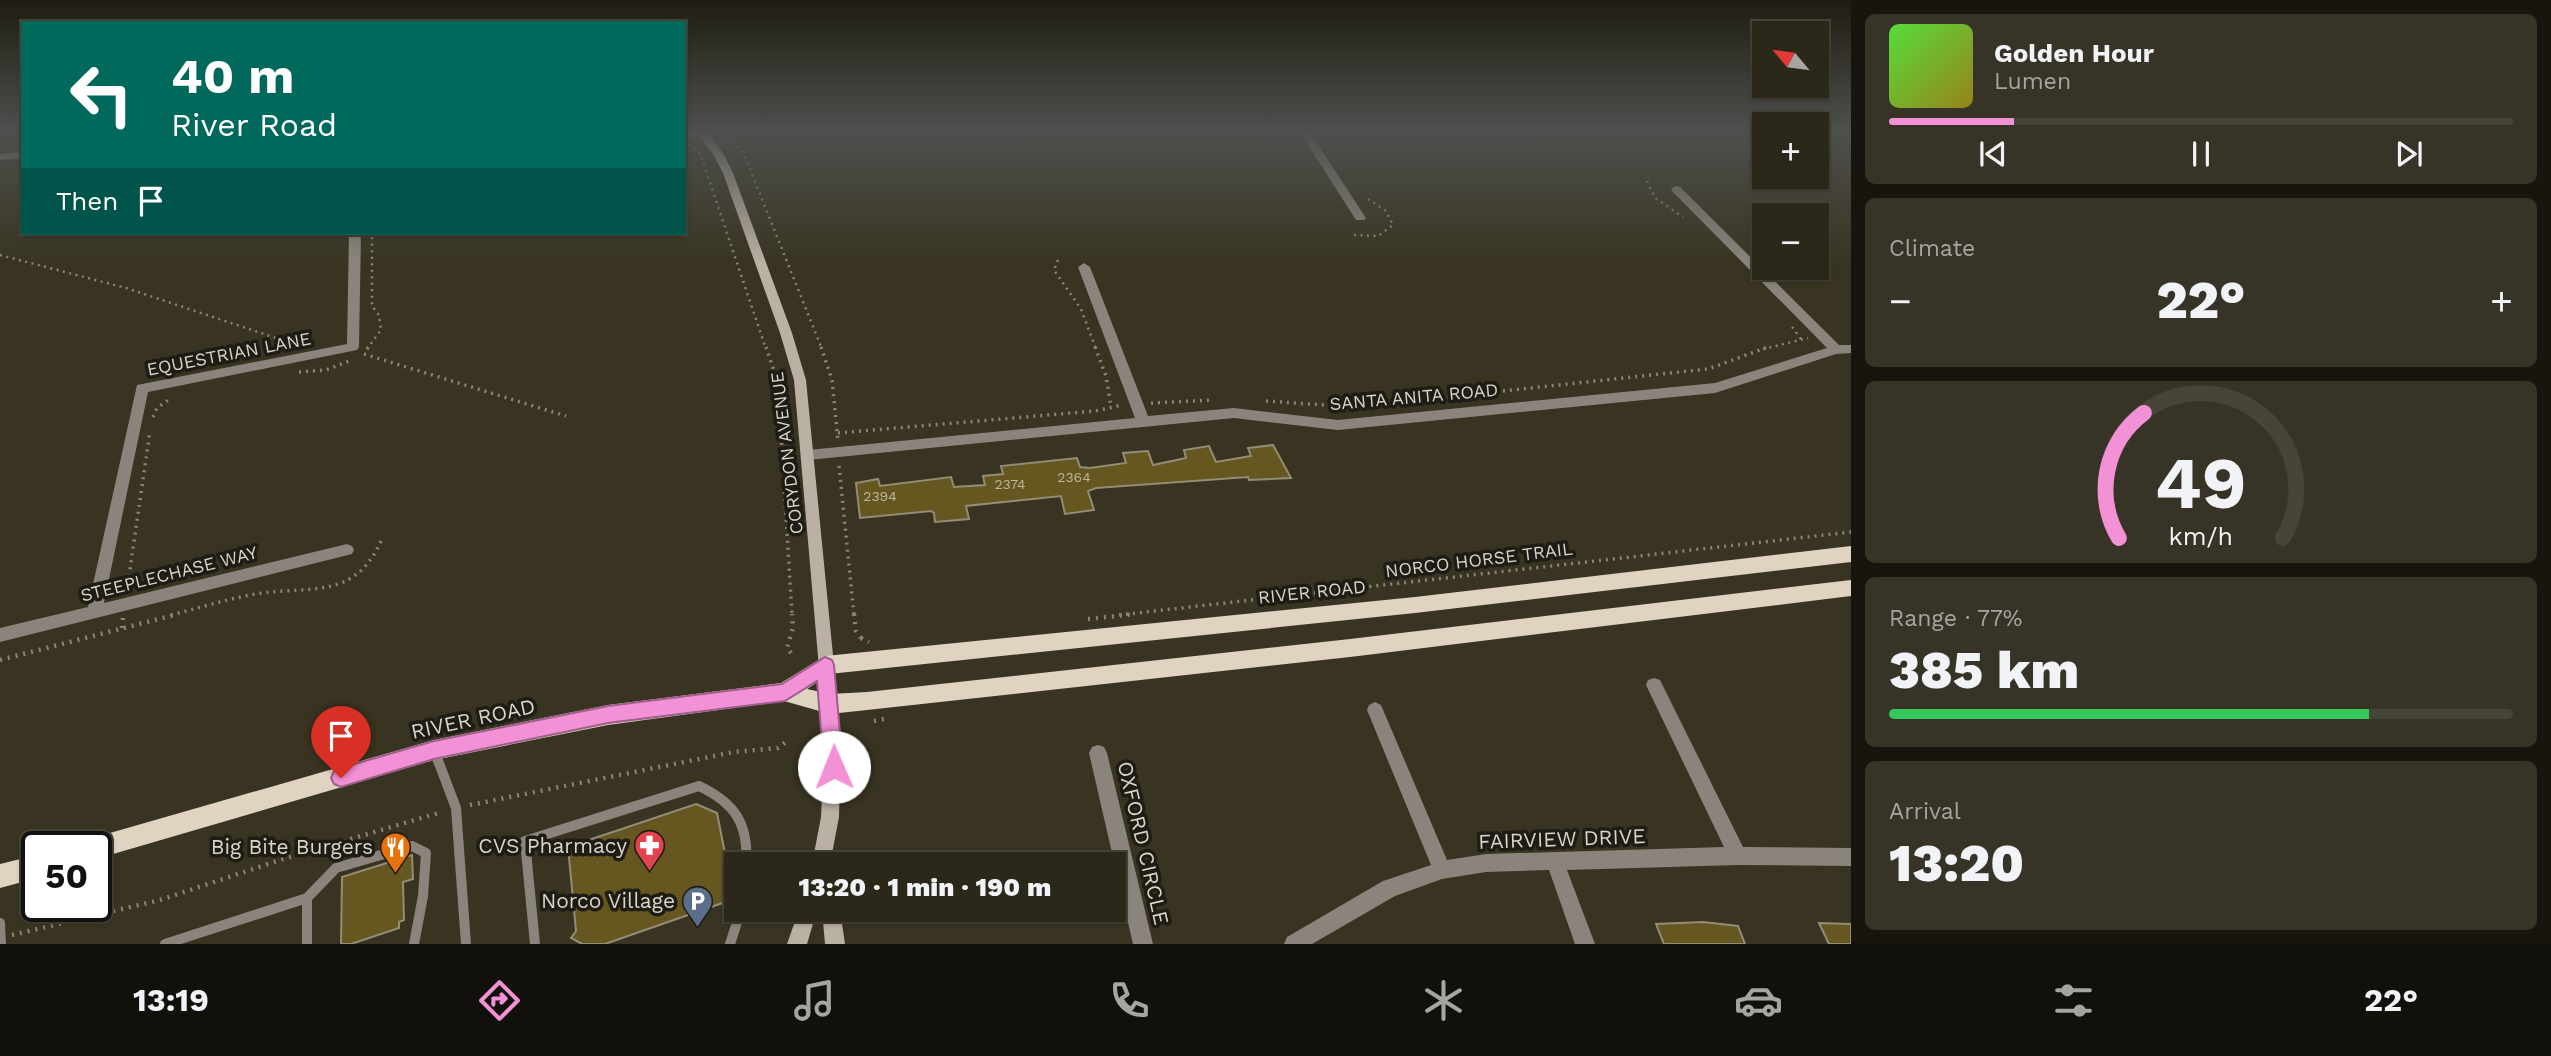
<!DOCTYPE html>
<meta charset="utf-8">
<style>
:root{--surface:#2b2719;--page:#373326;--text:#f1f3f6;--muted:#a6a5a2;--line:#474438;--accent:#f391d6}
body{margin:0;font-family:"Work Sans",sans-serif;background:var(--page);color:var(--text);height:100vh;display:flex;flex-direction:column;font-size:26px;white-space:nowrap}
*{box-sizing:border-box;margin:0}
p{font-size:23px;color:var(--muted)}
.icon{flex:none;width:38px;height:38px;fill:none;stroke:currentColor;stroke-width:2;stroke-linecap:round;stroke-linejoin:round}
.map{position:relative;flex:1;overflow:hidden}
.details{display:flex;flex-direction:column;gap:14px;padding:14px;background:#18150e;width:700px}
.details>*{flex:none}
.top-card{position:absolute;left:21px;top:21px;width:665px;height:214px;border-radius:0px;box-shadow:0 2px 5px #0004,0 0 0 2px var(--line);background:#00695c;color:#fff;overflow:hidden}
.needle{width:46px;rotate:299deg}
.tools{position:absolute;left:1752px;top:21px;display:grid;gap:14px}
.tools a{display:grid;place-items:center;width:77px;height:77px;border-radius:0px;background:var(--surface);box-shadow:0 2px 5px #0004,0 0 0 2px var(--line);font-size:35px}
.speed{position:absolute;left:21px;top:831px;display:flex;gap:14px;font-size:35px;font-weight:700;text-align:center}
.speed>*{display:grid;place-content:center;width:91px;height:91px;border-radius:50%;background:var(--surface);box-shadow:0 2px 5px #0004,0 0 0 2px var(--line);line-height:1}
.speed .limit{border:4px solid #111;border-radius:10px;background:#fff;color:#111}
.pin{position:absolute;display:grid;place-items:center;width:60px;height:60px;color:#fff;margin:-72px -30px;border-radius:50% 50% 50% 0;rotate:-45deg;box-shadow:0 0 7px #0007}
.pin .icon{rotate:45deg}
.me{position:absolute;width:77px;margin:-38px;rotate:359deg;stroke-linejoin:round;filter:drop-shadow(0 0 5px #0008)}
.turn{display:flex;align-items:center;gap:24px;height:147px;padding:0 35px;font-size:32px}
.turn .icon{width:91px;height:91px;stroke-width:2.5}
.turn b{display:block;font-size:49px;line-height:60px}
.then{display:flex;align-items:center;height:66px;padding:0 35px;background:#0003;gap:14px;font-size:26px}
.big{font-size:52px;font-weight:800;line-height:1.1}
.details .widget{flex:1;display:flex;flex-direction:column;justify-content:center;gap:10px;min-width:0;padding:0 24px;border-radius:10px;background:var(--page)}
.details .dial{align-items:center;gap:0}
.dial svg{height:182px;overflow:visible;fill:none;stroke:var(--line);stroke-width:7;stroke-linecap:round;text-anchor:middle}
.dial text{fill:var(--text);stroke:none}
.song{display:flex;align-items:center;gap:21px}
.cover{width:84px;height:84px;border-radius:10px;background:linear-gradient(135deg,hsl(110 70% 55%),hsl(50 70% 35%))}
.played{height:7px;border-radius:4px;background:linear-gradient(90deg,var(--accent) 20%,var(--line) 20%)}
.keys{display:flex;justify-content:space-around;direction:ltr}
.heat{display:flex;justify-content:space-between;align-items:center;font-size:38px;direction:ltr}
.charge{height:10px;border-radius:5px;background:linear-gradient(90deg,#34c759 77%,var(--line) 0)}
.trip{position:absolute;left:724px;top:852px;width:402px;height:70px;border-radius:0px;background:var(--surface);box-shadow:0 2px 5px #0004,0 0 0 2px var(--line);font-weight:800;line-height:70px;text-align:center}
.dock{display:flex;height:112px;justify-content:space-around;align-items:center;background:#11100a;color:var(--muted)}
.dock .icon{width:49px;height:49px}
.dock .on{color:var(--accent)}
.dock b{font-size:32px;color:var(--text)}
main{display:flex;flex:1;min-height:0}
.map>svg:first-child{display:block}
.building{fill:#65571f;stroke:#928d77;stroke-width:2}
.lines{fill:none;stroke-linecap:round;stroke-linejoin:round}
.path-far2{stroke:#8a8676;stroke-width:2.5;stroke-dasharray:2 4.5;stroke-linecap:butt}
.path-far1{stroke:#8a8676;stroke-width:3.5;stroke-dasharray:2 5;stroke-linecap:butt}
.path{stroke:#8a8676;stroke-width:4.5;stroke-dasharray:2 6;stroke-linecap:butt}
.service{stroke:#8a847c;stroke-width:10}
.minor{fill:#8a847c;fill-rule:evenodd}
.secondary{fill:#bbb0a4;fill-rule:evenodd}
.primary{fill:#e0d3c2;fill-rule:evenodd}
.route{fill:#f391d6;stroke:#9e5e8b;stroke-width:2}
.labels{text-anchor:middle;stroke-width:7;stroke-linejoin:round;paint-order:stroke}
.number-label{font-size:14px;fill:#bbb69e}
.street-label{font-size:18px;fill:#d8d5c9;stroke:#1e1c14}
.near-street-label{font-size:21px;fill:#d8d5c9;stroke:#1e1c14}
.near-poi-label{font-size:21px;fill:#d8d5c9;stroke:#1e1c14;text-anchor:end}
</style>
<main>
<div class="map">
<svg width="1851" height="944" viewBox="0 0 1851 944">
<rect width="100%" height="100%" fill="#393421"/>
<!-- building -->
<path class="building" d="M1273 445 1291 478 1249 480 1248 477 1096 488 1088 491 1094 510 1065 514 1061 496 966 506 969 519 935 522 934 513 931 511 860 518 856 483 878 479 880 486 951 477 954 487 985 485 983 476 1003 474 1001 466 1077 458 1080 467 1090 468 1126 463 1123 453 1148 451 1153 465 1186 458 1184 450 1209 446 1216 462 1251 456 1248 448Z
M696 804 717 813 734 899 605 944H582L571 938 576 931 568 847Z
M412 855 413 879 403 882 404 920 399 922V928L351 944H341L342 877Z
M1703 922 1738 926 1745 944H1664L1656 924Z
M1819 923 1851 924V944H1829Z"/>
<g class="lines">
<!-- path-far2 -->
<path class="path-far2" d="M725 131 744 154 822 349
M723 139 755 131
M688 145 700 153 766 349
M1647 181 1655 198 1683 217
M1354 235 1378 236 1393 225 1386 211 1365 197
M0 255 126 288 297 345
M1058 260 1054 270 1081 309 1096 349
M1792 327 1801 339
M367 349 381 330 379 315 372 306V233
M1763 349 1808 338"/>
<!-- path-far1 -->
<path class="path-far1" d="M766 347 778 383 792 615
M821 347 832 380 838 441
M1095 347 1106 376 1111 407
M367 349 369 347
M364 354 566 416
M299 372 326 370 349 361
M1266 401 1354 407 1708 369 1768 347
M1151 403 1213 400
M153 417 157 408 171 398
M838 433 1095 411 1122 405
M839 466 854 615
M127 590 150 431
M171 615C199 608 227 599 256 594 310 585 354 601 381 541
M1119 615 1851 532"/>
<!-- path -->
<path class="path" d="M854 614 856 631 861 638
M1088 619 1134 614
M122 628 123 618
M861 638 869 642
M791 653 787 648 793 628 792 614
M0 660 178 614
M874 721 889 718
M470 805 734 752 778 748 787 741
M12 935 160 900 283 859 442 812"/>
<!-- service -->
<path class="service" d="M434 750 456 808 466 944
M307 898V944
M0 923 1 944
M165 944 307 898 336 868 412 846 426 853 423 896 414 944
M535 944 525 841 699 786C735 803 749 824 746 864
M730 944 741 910"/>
<!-- minor -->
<path class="minor" d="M692 131H713L684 139V133Z
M1299 131H1309L1366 218 1364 220H1356Z
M23 152V158L0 160V154Z
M1676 186 1680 187 1839 345H1851V353L1836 354 1715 393 1338 430 1234 418 808 460 801 455 808 450 1135 418 1078 267 1084 263 1090 267 1148 416 1234 408 1338 420 1715 383 1827 348 1672 191 1671 189Z
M349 233H361L359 347 357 350 148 392 104 603 347 544 352 546 354 550 352 554 0 642V628L88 607 137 385 347 344Z
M1654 678 1660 680 1743 847 1851 848V866L1738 865 1567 870 1595 944H1575L1549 870 1486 872 1442 879 1395 896 1312 944H1284L1287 937 1383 881 1431 865 1367 710 1369 705 1375 702 1381 705 1447 860 1486 854 1724 847 1646 685 1648 680Z
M1098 745 1104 747 1107 753 1153 944H1133L1089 753 1092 747Z"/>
<!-- secondary -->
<path class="secondary" d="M695 131H706L723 153 733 173 792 333 806 380 841 737 839 817 830 864H812L821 817 825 737 794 380 780 333 723 173 713 154Z
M799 910H817L807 944H787Z
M822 910H840L845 944H825Z"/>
<!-- primary -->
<path class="primary" d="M1851 546V562L1415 613 829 674 807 689 830 694 867 692 1350 639 1851 580V596L1350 657 867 710 830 714 784 701 608 725 434 760 96 859V847H85L88 840 96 837 434 740 608 705 781 683 825 656 1415 597Z
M37 855V878L0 888V864Z"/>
</g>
<!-- sky -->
<linearGradient id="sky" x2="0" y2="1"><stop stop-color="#1f1d12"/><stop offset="0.5" stop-color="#4e504e"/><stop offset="1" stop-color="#4e504e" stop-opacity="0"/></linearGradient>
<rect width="1851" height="263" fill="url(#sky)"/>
<!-- route -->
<path class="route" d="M825 657 832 660 834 665 843 767 840 773 834 776 827 773 824 767 817 681 785 701 608 723 434 759 341 787 334 784 331 778 334 771 341 768 434 741 608 706 782 684Z"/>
<!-- icons -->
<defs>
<symbol id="pharmacy-pin" viewBox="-11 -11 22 30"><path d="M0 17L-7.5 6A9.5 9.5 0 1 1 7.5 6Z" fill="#e0444e" stroke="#1e1c14"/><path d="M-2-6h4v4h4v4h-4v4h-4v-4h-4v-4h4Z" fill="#fff"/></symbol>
<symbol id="restaurant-pin" viewBox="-11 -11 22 30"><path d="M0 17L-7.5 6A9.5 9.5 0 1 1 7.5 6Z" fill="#e8710a" stroke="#1e1c14"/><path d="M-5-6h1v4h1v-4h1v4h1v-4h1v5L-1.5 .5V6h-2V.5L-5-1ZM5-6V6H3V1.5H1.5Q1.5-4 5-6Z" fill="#fff"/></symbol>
<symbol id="parking-pin" viewBox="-11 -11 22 30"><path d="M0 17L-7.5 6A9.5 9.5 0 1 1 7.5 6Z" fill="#5c6f8a" stroke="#1e1c14"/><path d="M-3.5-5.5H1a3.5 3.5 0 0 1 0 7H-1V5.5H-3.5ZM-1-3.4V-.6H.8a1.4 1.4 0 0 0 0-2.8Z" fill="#fff"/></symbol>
</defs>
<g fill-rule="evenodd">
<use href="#pharmacy-pin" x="632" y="828" width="35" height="47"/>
<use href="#restaurant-pin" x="378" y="830" width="35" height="47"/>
<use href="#parking-pin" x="680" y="884" width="35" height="47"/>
</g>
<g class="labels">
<!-- number labels -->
<g class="number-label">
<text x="1074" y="482">2364</text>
<text x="1010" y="489">2374</text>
<text x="880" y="501">2394</text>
</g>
<!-- street labels -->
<g class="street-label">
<text transform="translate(229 354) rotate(-11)" y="6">EQUESTRIAN LANE</text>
<text transform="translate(1414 397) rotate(-5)" y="6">SANTA ANITA ROAD</text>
<text transform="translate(787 453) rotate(-97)" y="6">CORYDON AVENUE</text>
<text transform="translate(1479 560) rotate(-7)" y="6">NORCO HORSE TRAIL</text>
<text transform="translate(169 574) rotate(-14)" y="6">STEEPLECHASE WAY</text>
<text transform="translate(1312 592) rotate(-6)" y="6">RIVER ROAD</text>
</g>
<!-- near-street labels -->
<g class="near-street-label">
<text transform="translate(473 719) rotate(-12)" y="7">RIVER ROAD</text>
<text transform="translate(1562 839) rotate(-2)" y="7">FAIRVIEW DRIVE</text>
<text transform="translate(1143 843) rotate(77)" y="7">OXFORD CIRCLE</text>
</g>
<!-- near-poi labels -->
<g class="near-poi-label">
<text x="627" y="853">CVS Pharmacy</text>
<text x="373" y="854">Big Bite Burgers</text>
<text x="675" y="908">Norco Village</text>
</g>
</g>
</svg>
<div class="tools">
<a><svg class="needle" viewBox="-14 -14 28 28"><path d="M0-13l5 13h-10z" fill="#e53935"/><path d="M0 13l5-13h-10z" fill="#a6a5a2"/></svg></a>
<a>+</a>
<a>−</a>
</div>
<div class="speed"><div class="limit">50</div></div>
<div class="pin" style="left:341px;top:778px;background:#d93025"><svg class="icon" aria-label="arrive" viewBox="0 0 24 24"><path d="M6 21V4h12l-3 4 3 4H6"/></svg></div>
<svg class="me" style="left:834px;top:767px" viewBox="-20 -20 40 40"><circle r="19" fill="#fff"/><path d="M0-13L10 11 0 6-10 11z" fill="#f391d6"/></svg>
<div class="trip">13:20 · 1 min · 190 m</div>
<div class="top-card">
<div class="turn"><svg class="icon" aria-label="left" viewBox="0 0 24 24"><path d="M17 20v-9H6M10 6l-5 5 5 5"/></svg><div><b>40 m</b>River Road</div></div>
<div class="then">Then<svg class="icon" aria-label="arrive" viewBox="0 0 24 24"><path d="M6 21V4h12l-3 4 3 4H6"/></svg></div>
</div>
</div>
<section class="details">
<div class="widget">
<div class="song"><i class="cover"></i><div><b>Golden Hour</b><p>Lumen</p></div></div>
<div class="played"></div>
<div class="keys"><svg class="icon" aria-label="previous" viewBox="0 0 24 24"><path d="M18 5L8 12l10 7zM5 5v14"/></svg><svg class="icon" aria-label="pause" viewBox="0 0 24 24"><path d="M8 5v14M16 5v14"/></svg><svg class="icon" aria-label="next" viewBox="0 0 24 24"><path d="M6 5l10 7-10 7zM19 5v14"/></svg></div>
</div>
<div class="widget"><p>Climate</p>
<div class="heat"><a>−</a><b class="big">22°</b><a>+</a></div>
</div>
<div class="widget dial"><svg viewBox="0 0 100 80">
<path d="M14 69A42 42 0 1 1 86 69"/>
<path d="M14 69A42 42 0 0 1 25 14" stroke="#f391d6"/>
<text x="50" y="56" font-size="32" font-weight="700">49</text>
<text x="50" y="72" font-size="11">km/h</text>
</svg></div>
<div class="widget"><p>Range · 77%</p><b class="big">385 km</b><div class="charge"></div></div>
<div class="widget"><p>Arrival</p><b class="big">13:20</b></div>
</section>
</main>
<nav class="dock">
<b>13:19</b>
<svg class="icon on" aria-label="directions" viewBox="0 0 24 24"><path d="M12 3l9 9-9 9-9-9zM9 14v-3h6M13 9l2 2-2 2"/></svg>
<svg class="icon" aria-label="music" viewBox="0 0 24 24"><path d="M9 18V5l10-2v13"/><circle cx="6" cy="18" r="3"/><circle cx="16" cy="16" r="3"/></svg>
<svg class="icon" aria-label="phone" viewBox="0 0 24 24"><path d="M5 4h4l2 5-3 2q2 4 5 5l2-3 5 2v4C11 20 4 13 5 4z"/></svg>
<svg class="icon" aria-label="climate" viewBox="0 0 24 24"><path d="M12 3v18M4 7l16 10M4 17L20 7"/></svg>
<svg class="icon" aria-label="car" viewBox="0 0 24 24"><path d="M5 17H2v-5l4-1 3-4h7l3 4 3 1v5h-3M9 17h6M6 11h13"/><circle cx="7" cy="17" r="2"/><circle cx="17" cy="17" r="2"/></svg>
<svg class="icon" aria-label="filters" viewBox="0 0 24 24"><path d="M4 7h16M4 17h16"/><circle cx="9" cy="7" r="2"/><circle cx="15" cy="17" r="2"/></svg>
<b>22°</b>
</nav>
